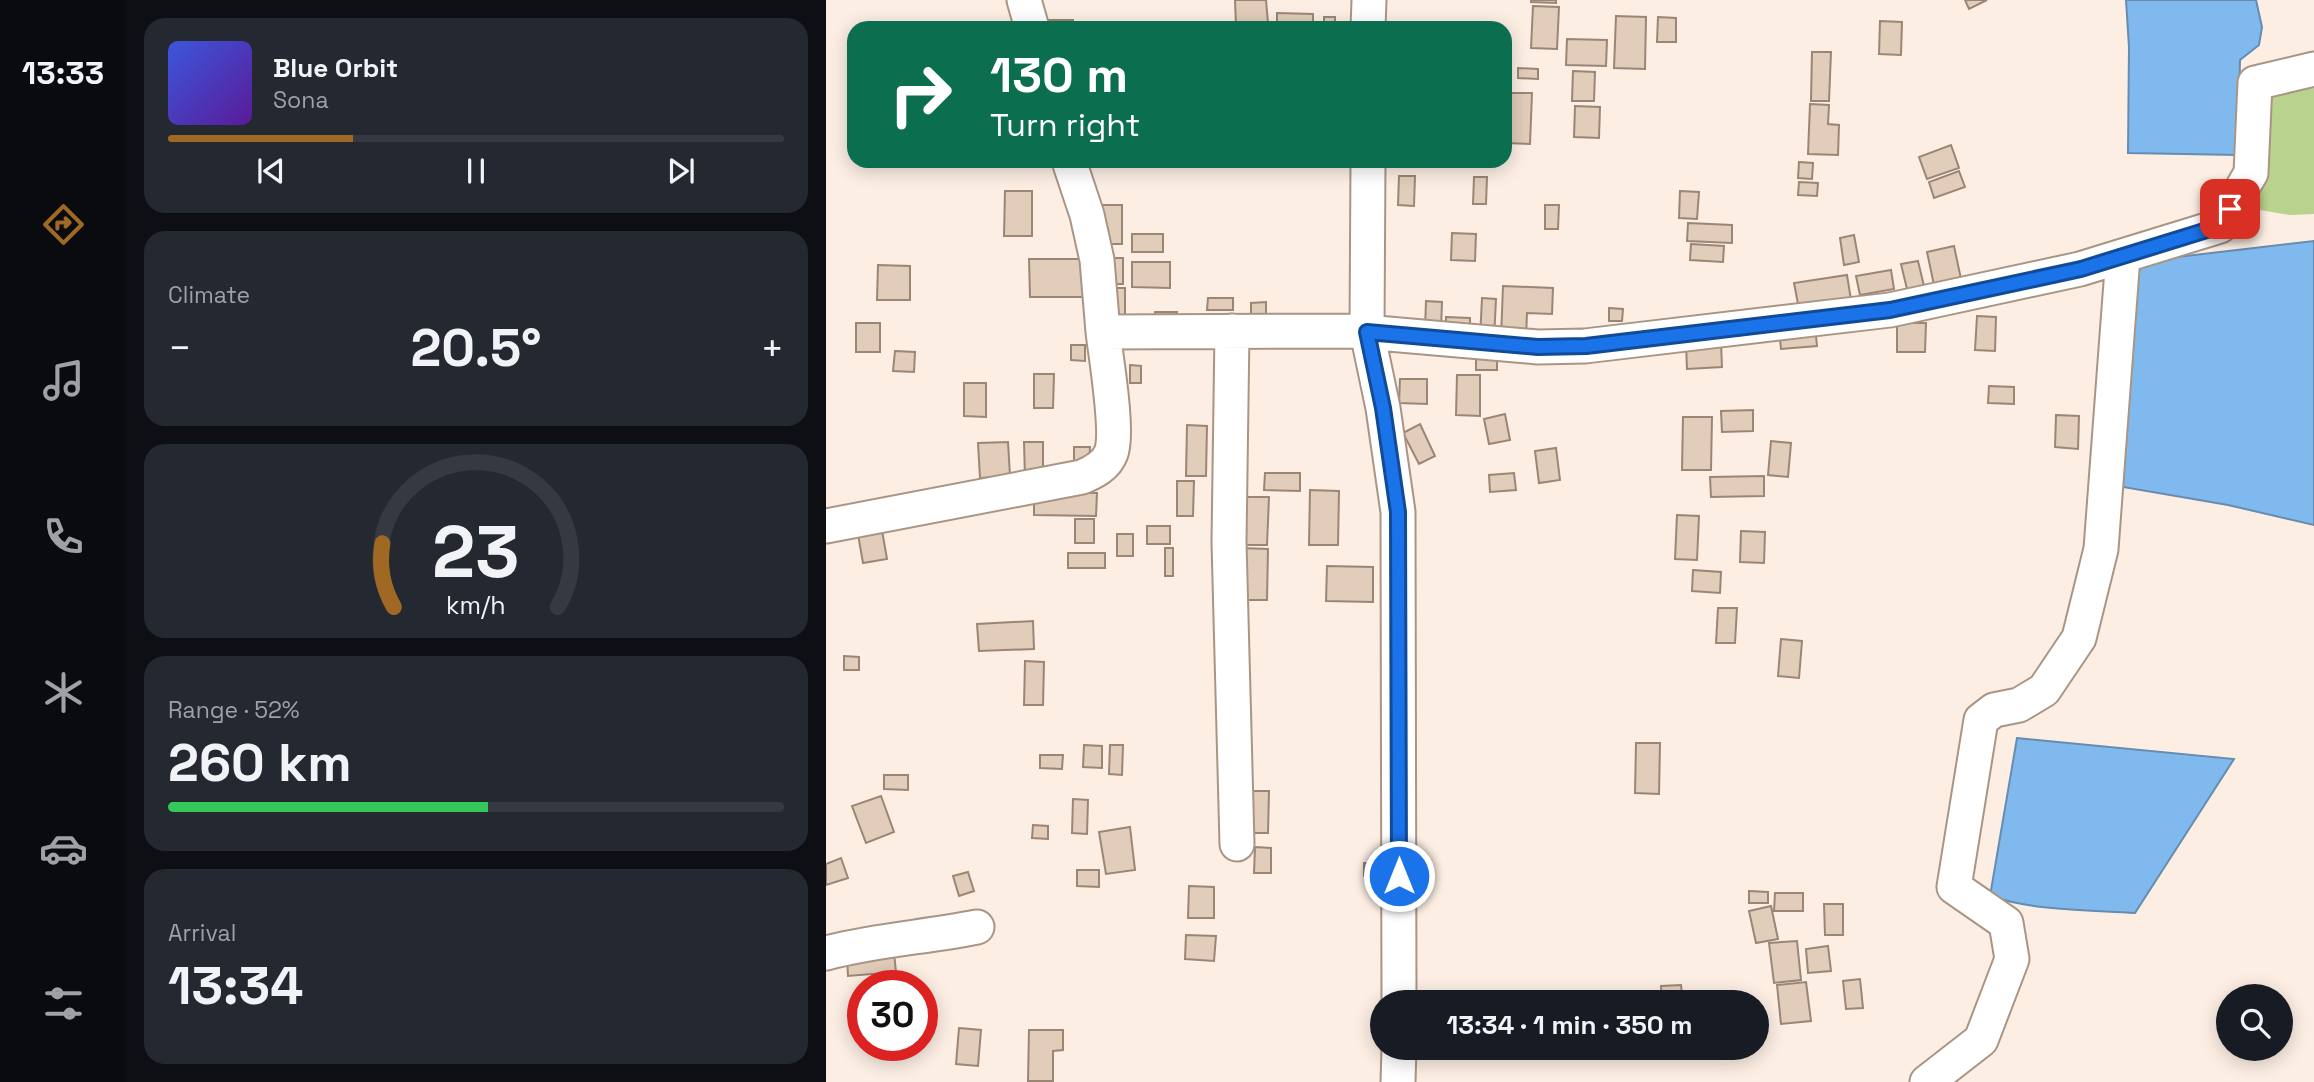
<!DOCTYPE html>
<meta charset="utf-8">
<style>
:root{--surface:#171b24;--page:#242831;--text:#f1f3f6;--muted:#9ea1a6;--line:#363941;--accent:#9f6923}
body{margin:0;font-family:"Space Grotesk",sans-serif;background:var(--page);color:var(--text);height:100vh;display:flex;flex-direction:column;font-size:26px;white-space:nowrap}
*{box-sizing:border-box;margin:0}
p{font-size:23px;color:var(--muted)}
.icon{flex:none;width:38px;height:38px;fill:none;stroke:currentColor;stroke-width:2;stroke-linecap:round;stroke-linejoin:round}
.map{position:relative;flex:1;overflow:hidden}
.drawer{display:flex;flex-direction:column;gap:18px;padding:18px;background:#0d0f14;width:700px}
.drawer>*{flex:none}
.banner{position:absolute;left:21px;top:21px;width:665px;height:147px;border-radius:21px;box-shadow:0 4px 18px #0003;background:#0b6e4f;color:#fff;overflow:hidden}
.fabs{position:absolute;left:1390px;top:984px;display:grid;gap:14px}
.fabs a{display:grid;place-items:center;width:77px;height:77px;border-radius:50%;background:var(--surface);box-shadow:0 4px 18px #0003;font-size:35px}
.speed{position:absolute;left:21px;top:970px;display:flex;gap:14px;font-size:35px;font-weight:700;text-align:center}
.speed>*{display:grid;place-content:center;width:91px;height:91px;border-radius:50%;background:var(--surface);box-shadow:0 4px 18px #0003;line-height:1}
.speed .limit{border:10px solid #d22;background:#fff;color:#111}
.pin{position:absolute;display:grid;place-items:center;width:60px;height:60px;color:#fff;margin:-30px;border-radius:14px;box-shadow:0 4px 10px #0006}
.me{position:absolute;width:77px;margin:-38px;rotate:0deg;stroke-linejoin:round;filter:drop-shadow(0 0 5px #0008)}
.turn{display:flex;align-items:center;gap:24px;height:147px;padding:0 28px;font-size:32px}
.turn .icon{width:91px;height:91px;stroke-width:2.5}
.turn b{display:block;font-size:49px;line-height:60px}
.big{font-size:52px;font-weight:600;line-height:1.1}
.drawer .widget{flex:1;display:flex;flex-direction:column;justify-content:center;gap:10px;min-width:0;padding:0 24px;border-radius:21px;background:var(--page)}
.drawer .dial{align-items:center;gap:0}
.dial svg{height:182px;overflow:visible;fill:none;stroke:var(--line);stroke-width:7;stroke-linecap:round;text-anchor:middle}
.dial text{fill:var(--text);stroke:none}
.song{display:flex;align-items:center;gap:21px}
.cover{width:84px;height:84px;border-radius:10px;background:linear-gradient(135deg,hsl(230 70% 55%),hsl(270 70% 35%))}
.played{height:7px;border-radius:4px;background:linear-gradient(90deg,var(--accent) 30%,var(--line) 30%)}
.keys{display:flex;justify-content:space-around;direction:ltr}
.heat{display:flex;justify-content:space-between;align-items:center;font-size:38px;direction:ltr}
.charge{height:10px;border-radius:5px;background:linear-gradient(90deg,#34c759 52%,var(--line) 0)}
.trip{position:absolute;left:544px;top:990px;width:399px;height:70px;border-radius:35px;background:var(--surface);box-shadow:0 4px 18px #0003;font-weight:600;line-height:70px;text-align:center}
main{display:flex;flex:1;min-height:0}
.tab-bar{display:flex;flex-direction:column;width:126px;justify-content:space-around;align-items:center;background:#090b0e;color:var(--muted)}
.tab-bar .icon{width:49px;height:49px}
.tab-bar .on{color:var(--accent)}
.tab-bar b{font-size:32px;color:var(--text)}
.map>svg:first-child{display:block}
.green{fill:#b9d28e}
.water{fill:#80b9ee;stroke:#668caf;stroke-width:2}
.building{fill:#e2ccba;stroke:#9b8676;stroke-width:2}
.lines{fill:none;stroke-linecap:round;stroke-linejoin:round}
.minor-casing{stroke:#aa9584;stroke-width:37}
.minor{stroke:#fff;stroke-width:33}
.route-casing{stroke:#114b97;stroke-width:18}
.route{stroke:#1a73e8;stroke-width:12}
</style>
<main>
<nav class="tab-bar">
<b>13:33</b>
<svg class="icon on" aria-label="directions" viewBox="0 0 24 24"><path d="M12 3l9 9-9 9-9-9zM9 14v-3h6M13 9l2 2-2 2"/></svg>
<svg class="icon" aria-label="music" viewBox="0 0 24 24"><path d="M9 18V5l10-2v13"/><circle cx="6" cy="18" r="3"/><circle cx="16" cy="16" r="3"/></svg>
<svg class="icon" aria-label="phone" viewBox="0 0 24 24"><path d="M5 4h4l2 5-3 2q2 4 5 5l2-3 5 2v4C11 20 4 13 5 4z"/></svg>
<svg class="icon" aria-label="climate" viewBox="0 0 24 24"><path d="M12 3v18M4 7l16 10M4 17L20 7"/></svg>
<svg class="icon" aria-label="car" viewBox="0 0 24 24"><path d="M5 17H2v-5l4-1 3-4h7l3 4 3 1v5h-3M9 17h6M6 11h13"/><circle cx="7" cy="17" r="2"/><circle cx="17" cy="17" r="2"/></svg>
<svg class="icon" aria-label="filters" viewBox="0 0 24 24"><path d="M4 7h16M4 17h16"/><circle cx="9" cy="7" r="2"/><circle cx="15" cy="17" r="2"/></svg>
</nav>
<section class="drawer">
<div class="widget">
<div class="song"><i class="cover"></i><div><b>Blue Orbit</b><p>Sona</p></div></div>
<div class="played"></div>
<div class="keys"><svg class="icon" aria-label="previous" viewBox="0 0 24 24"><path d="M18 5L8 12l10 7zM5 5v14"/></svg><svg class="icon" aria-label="pause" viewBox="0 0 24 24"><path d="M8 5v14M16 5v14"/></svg><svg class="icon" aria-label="next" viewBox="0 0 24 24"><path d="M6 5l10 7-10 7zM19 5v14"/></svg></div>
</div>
<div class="widget"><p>Climate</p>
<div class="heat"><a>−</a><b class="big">20.5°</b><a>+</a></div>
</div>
<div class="widget dial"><svg viewBox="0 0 100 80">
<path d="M14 69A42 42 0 1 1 86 69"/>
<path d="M14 69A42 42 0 0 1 9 41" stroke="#9f6923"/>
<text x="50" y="56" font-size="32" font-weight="700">23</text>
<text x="50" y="72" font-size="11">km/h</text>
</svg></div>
<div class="widget"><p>Range · 52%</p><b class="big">260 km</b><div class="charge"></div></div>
<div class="widget"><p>Arrival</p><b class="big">13:34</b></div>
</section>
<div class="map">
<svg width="1488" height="1082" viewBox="0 0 1488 1082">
<rect width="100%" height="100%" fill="#fceee3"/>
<!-- green -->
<path class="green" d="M1488 78V214L1464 215 1434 210 1426 199 1446 89Z"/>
<!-- water -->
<path class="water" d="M1300 0H1430L1436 27 1433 45 1414 60 1412 155 1302 153 1303 47Z
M1488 241V525L1402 505 1297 487 1310 266 1317 261Z
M1191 738 1408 759 1309 913C1260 910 1210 911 1164 896Z"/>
<!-- building -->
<path class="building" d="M409 0H440L442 23 410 25Z
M705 0H730V3L705 2Z
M1139 0H1161L1143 9Z
M707 6 733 7 731 49 705 48Z
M451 13 487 14V28H451Z
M790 16 820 17 819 69 788 68Z
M498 17H509V28H498Z
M832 17 850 18V42H831Z
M215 20H247V28H215Z
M1054 21 1076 22 1075 55 1053 54Z
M741 39 781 40 780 66 740 65Z
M986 52H1005L1003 101H985Z
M692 68 712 69V79L692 78Z
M747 71 769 72 768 101H746Z
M679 93H706L704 144 679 143Z
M984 104 1003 105 1002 124 1013 125 1012 155 982 154Z
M749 106 774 107 773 138 748 137Z
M1125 145 1133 168 1101 179 1093 157Z
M973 162 987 163 986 179 972 178Z
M1133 171 1139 187 1108 198 1103 182Z
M573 176H589L588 206 572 205Z
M648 177H661L660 204H647Z
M973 182 992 183 991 196 972 195Z
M179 191H206V236H178Z
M854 191 873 192 871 219 853 218Z
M271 205H296V244H271Z
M719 205H733L732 229H719Z
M862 223 906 225V243L861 241Z
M626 233 650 234 649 261 625 260Z
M306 234H337V252H306Z
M1028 235 1033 262 1018 265 1014 238Z
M865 244 898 246 897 262 864 260Z
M1128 246 1135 279 1108 285 1101 252Z
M280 258H297V284H280Z
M203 259H265V297H204Z
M1092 261 1098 286 1081 289 1075 264Z
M306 262H344V288L306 287Z
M52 265 84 266V300H51Z
M1065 270 1068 289 1034 295 1030 276Z
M1021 275 1026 306 974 314 968 283Z
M677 286 727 288 726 314 701 313 700 339 675 338Z
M280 288H299V325H280Z
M382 298H407V310H381Z
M656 298 670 299 668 340 654 339Z
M600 301 616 302 615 330 599 329Z
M440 302V323H425V303Z
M783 308 797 309 796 321H783Z
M329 312H351V327H329Z
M1151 316 1170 317 1169 351 1149 350Z
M620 317 644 318V331L620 330Z
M30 323H54V352H30Z
M1071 323H1100L1099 352H1071Z
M989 326 991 346 955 349 953 329Z
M895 343 896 367 861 369 860 344Z
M245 345H259V361L245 360Z
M69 351 89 352 88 372 67 371Z
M650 359H671V370H650Z
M304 365 315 366V383H304Z
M208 374H228L227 408H208Z
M631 375H654V416L630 415Z
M574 379H601V404L573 403Z
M138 383H160V417L138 416Z
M1163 386 1188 387V404L1162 403Z
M927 410V431L896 432 895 411Z
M679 414 684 440 663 444 658 419Z
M1230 415 1253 416 1252 449 1229 447Z
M857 417H886L885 470H856Z
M594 424 609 456 593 464 577 433Z
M361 425 381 426 380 476H360Z
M945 441 965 443 962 477 942 475Z
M182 442 184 476 154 478 152 443Z
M198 442H217V478H199Z
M248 447H264L263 466H248Z
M730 448 734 480 713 483 709 451Z
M439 473H474V491L438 490Z
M688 473 690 490 664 492 663 475Z
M938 476V496L885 497 884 477Z
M351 481H368L367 516H351Z
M484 490 513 491 512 545H483Z
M208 492 271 493 270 516 208 515Z
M411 497H443L441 545H411Z
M851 515 873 516 871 560 849 559Z
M54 519 61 559 37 563 30 523Z
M249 519H268V543H249Z
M321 526H344V544H321Z
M915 531 939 532 938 563 914 562Z
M291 534H307V556H291Z
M339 548H347V576H339Z
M414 548 442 549 441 600H413Z
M242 553H279V568H242Z
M501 566 547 567V602L500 601Z
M867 570 895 572 894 593 866 591Z
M892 608H911L909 643H890Z
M207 621 208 649 153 651 151 624Z
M955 639 976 641 973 678 952 676Z
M18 656 33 657V670H18Z
M199 661 218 662 217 705H198Z
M810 743H834L833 794 809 793Z
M258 745 276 746V768L257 767Z
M284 745H297L296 775 283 774Z
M214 755H237L236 769 214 768Z
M58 775H82V790L58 789Z
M425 791H443L442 833H425Z
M55 796 68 832 40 843 26 806Z
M247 799 262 800 261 834 246 833Z
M207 825 222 826V839L206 838Z
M304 827 309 870 280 874 273 832Z
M429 847 445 848V873H428Z
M15 858 22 878 0 885V864Z
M538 863 557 864V877L538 876Z
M251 870H273V887L251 886Z
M142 872 148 891 133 896 127 876Z
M363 886 388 887V918H362Z
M923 891 942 892V903H923Z
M949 893H977V911H948Z
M998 904H1017V935H999Z
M945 906 952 939 930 943 923 911Z
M360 935 390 936 388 961 359 959Z
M971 941 975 980 948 983 943 943Z
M1002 946 1005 971 982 973 980 949Z
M68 953 70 972 22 976 21 958Z
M1034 979 1037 1008 1020 1009 1017 981Z
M980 982 985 1021 955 1024 951 985Z
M855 985 857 1003H836L835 986Z
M133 1028 155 1030 152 1066 130 1064Z
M203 1030H237V1050L227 1051V1081H202Z"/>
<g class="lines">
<defs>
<path id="minor" d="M198 0 206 28
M542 28 543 0
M243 161 261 215 271 260 277 332 528 331 712 347 759 346 1064 310 1254 269 1394 226 1425 173 1429 83 1488 69
M542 161 541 332 557 408 572 512 573 1003
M406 331 403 542 411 844
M0 526 256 477C268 472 280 466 285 453 293 433 280 358 277 332
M0 953C49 940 101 937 151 927
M572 1082 573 1048
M1101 1082 1155 1040 1186 959 1180 923 1128 887 1155 720 1168 710 1193 705 1218 690 1253 638 1275 549 1297 256"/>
</defs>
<!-- minor casing -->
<use href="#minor" class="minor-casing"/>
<!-- minor -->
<use href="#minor" class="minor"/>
</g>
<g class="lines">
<defs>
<path id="route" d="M573 876 572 512 557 408 541 332 712 347 760 346 1064 310 1255 269 1394 226 1404 209"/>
</defs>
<!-- route casing -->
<use href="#route" class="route-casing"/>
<!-- route -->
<use href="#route" class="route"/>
</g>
</svg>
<div class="fabs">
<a><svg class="icon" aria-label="search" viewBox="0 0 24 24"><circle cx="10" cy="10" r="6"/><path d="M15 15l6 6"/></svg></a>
</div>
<div class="speed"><div class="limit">30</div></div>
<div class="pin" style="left:1404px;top:209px;background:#d93025"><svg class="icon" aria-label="arrive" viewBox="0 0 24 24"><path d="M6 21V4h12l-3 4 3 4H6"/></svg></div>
<svg class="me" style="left:573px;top:876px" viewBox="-20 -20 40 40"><circle r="17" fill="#1a73e8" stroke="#fff" stroke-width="3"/><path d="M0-11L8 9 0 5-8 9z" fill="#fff"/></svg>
<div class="trip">13:34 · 1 min · 350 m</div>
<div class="banner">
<div class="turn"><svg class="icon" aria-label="right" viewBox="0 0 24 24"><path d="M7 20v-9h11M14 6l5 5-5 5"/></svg><div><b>130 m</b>Turn right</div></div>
</div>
</div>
</main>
